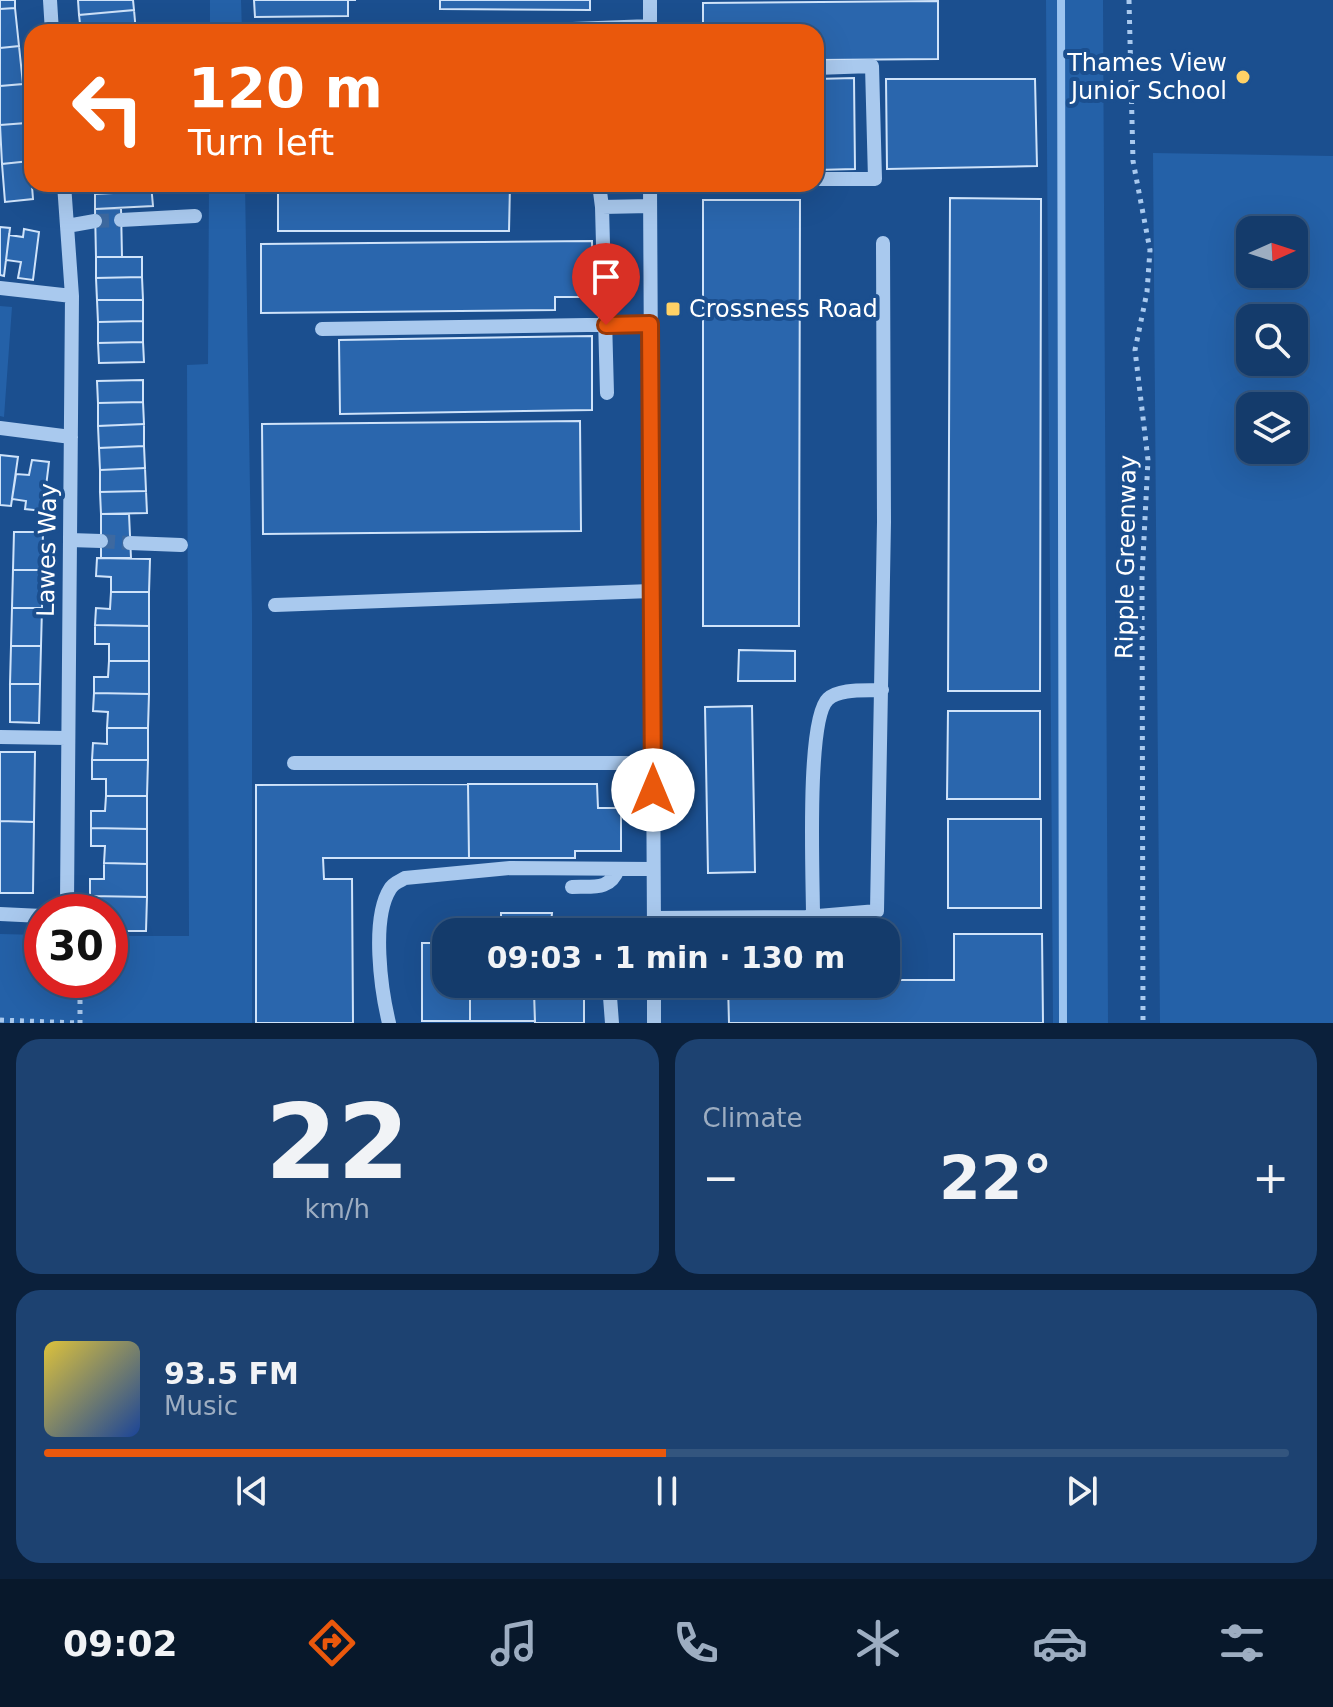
<!DOCTYPE html>
<meta charset="utf-8">
<style>
:root{--surface:#143b6b;--page:#1d4271;--text:#f1f3f6;--muted:#9dadc1;--line:#33557e;--accent:#ea580c}
body{margin:0;font-family:"DejaVu Sans",sans-serif;background:var(--page);color:var(--text);height:100vh;display:flex;flex-direction:column;font-size:30px;white-space:nowrap}
*{box-sizing:border-box;margin:0}
p{font-size:26px;color:var(--muted)}
.icon{flex:none;width:44px;height:44px;fill:none;stroke:currentColor;stroke-width:2;stroke-linecap:round;stroke-linejoin:round}
.map{position:relative;height:1023px;overflow:hidden}
.panel{display:flex;flex-direction:column;gap:16px;padding:16px;background:#0b203b;flex:1}
.panel>*{flex:none}
.top-card{position:absolute;left:24px;top:24px;width:800px;height:168px;border-radius:24px;box-shadow:0 8px 32px #0002,0 0 0 2px var(--line);background:#ea580c;color:#fff;overflow:hidden}
.needle{width:52px;rotate:87deg}
.controls{position:absolute;left:1236px;top:216px;display:grid;gap:16px}
.controls a{display:grid;place-items:center;width:72px;height:72px;border-radius:16px;background:var(--surface);box-shadow:0 8px 32px #0002,0 0 0 2px var(--line);font-size:40px}
.speed{position:absolute;left:24px;top:894px;display:flex;gap:16px;font-size:40px;font-weight:700;text-align:center}
.speed>*{display:grid;place-content:center;width:104px;height:104px;border-radius:50%;background:var(--surface);box-shadow:0 8px 32px #0002,0 0 0 2px var(--line);line-height:1}
.speed .limit{border:12px solid #d22;background:#fff;color:#111}
.pin{position:absolute;display:grid;place-items:center;width:68px;height:68px;color:#fff;margin:-82px -34px;border-radius:50% 50% 50% 0;rotate:-45deg;box-shadow:0 0 8px #0007}
.pin .icon{rotate:45deg}
.me{position:absolute;width:88px;margin:-44px;rotate:0deg;stroke-linejoin:round;filter:drop-shadow(0 0 6px #0008)}
.turn{display:flex;align-items:center;gap:28px;height:168px;padding:0 32px;font-size:36px}
.turn .icon{width:104px;height:104px;stroke-width:2.5}
.turn b{display:block;font-size:56px;line-height:68px}
.big{font-size:60px;font-weight:700;line-height:1.1}
.panel .tile{flex:1;display:flex;flex-direction:column;justify-content:center;gap:12px;min-width:0;padding:0 28px;border-radius:24px;background:var(--page)}
.panel .dial{align-items:center;gap:0}
.dial b{font-size:104px;line-height:1}
.song{display:flex;align-items:center;gap:24px}
.cover{width:96px;height:96px;border-radius:12px;background:linear-gradient(135deg,hsl(50 70% 55%),hsl(220 70% 35%))}
.played{height:8px;border-radius:4px;background:linear-gradient(90deg,var(--accent) 50%,var(--line) 50%)}
.keys{display:flex;justify-content:space-around;direction:ltr}
.heat{display:flex;justify-content:space-between;align-items:center;font-size:44px;direction:ltr}
.panel .tiles{flex:1;display:grid;gap:16px;grid-template-columns:1fr 1fr}
.tile:last-child{grid-column:span 2}
.trip{position:absolute;left:432px;top:918px;width:468px;height:80px;border-radius:24px;background:var(--surface);box-shadow:0 8px 32px #0002,0 0 0 2px var(--line);font-weight:700;line-height:80px;text-align:center}
.tabs{display:flex;height:128px;justify-content:space-around;align-items:center;background:#08182b;color:var(--muted)}
.tabs .icon{width:56px;height:56px}
.tabs .on{color:var(--accent)}
.tabs b{font-size:36px;color:var(--text)}
.map>svg:first-child{display:block}
.green{fill:#2461a8;fill-rule:evenodd}
.lines{fill:none;stroke-linecap:round;stroke-linejoin:round}
.stream{stroke:#9cc4f0;stroke-width:8}
.building{fill:#2a66ad;stroke:#cfe3fa;stroke-width:2}
.minor-tunnel{stroke:#3d69a0;stroke-width:14;stroke-dasharray:14 7;stroke-linecap:butt}
.path{stroke:#a9c9ee;stroke-width:5;stroke-dasharray:4 6;stroke-linecap:butt}
.minor{stroke:#a9c9ee;stroke-width:14}
.route-casing{stroke:#983908;stroke-width:20}
.route{stroke:#ea580c;stroke-width:14}
.poi-dot{fill:#ffd166;stroke:#1b4f8f;stroke-width:3}
.labels{text-anchor:middle;stroke-width:8;stroke-linejoin:round;paint-order:stroke}
.poi-label{font-size:24px;fill:#fff;stroke:#1b4f8f;text-anchor:end}
.street-label{font-size:24px;fill:#fff;stroke:#1b4f8f}
</style>
<div class="map">
<svg width="1333" height="1023" viewBox="0 0 1333 1023">
<rect width="100%" height="100%" fill="#1b4f8f"/>
<!-- green -->
<path class="green" d="M210 0H241L242 32H210Z
M1046 0H1103L1108 1023H1053Z
M1153 153 1333 156V1023H1160ZM1294 230V274H1250V230ZM1294 318V362H1250V318ZM1294 406V450H1250V406Z
M209 184H245L252 613V1023H0V934L42 935V980H110V936H189L187 365 208 364Z
M0 306 12 307 4 417 0 416Z"/>
<g class="lines">
<!-- stream -->
<path class="stream" d="M1061 0 1063 1023"/>
</g>
<!-- building -->
<path class="building" d="M0 0H15V8L0 9Z
M78 0H133L134 10 79 15Z
M254 0H356H348V16L255 17Z
M440 0H590V10L440 9Z
M938 1V59L816 60V32H703V3Z
M15 8 19 46 0 48V9Z
M134 10 136 32H81L79 15Z
M19 46 23 84 0 86V48Z
M854 78 855 169 816 170V79Z
M886 79H1035L1037 166 887 169Z
M23 84 26 123 0 125V86Z
M26 123 30 161 2 164 0 125Z
M30 161 33 199 5 202 2 164Z
M111 184H151L153 206 95 209V194L112 193Z
M278 184H510L509 231H278Z
M950 198 1041 199 1040 691H948Z
M703 200H800L799 626H703Z
M121 208 122 257H96L95 209Z
M0 227 10 228 4 276 0 275Z
M24 229 39 232 33 280 18 278 21 262 6 260 9 235 23 237Z
M592 241 593 297H555V310L261 313V244Z
M96 257H142V277L96 278Z
M142 277 143 300H97L96 278Z
M97 300H143V321L98 322Z
M143 321V342L98 343V322Z
M592 336V410L340 414 339 340Z
M143 342 144 362 99 363 98 343Z
M143 380V402L98 403 97 381Z
M143 402 144 424 98 426V403Z
M580 421 581 531 263 534 262 424Z
M144 424V446L99 448 98 426Z
M144 446 145 468 100 470 99 448Z
M0 455 18 457 11 506 0 505Z
M32 460 49 462 43 511 25 509 26 501 12 499 16 474 29 475Z
M145 468 146 491 100 492V470Z
M146 491 147 513 101 514 100 492Z
M101 514H129L131 558H101Z
M14 532H43L42 570H13Z
M97 558 150 559 149 592H111V577L96 576Z
M13 570H42V608H12Z
M111 592H149V626L95 625 96 608 110 609Z
M12 608H42L41 646H11Z
M95 625 149 626V661H109V644H95Z
M11 646H41L40 684H10Z
M739 650 795 651V681H738Z
M109 661H149V694L94 693V677H108Z
M10 684H40L39 723 10 722Z
M94 693 149 694 148 728H107L108 712 93 711Z
M752 706 755 872 708 873 705 707Z
M948 711H1040V799H947Z
M107 728H148V760H92L93 743 107 744Z
M0 752H35L34 822 0 821Z
M92 760H148L147 796H106V779H92Z
M468 784 469 858H323L324 879H352L353 1023H256V785Z
M468 784H597L598 808H621V851H575V858H469Z
M106 796H147V829L91 828V811H105Z
M948 819H1041V908H948Z
M0 821 34 822 33 893H0Z
M91 828 147 829V864L104 863 105 846H91Z
M104 863 147 864V897L90 896V879H104Z
M90 896 147 897 146 931H110V912H89Z
M501 913H552L550 932H501Z
M550 921H584V932H550Z
M954 934H1042L1043 1023H729L728 984H886V980H954Z
M422 943H446V984H470V1021H422Z
M470 984H517V992H534L535 1021H470Z
M517 984H550V992H517Z
M550 984H584V1023H535L534 992H550Z"/>
<g class="lines">
<!-- minor-tunnel -->
<path class="minor-tunnel" d="M95 221 121 220
M101 541 130 543"/>
<!-- path -->
<path class="path" d="M1129 0 1133 161 1150 250 1147 292 1135 350 1148 460 1142 577 1143 1023
M80 980V1023
M0 1020 78 1023"/>
<!-- minor -->
<path class="minor" d="M50 0 52 32
M650 0V32
M498 32 650 26
M816 68 872 66 875 179H816
M599 184 602 207 607 393
M650 184 654 932
M602 207 650 206
M121 220 195 216
M67 226 95 221
M0 288 72 296
M322 329 650 324
M0 428 71 437
M70 540 101 541
M130 543 181 545
M275 605 651 591
M0 737 66 738
M294 763H653
M572 887C592 886 610 891 618 869
M57 912 67 903 72 296 64 184
M0 914 42 916
M813 916C813 879 806 719 828 699 840 688 866 691 882 690
M654 918 806 917 877 911 884 522 883 243
M609 984 612 1023
M389 1023C381 990 371 919 390 889 393 883 400 881 405 878L510 868 653 869
M654 1023V984"/>
</g>
<g class="lines">
<defs>
<path id="route" d="M606 325 650 324 653 790"/>
</defs>
<!-- route casing -->
<use href="#route" class="route-casing"/>
<!-- route -->
<use href="#route" class="route"/>
</g>
<!-- markers -->
<g class="poi-dot">
<circle cx="1243" cy="77" r="8"/>
<rect x="665" y="301" width="16" height="16" rx="4"/>
</g>
<g class="labels">
<!-- poi labels -->
<g class="poi-label">
<text x="1227" y="71">Thames View<tspan x="1227" dy="28">Junior School</tspan></text>
<text x="689" y="317" text-anchor="start">Crossness Road</text>
</g>
<!-- street labels -->
<g class="street-label">
<text transform="translate(47 550) rotate(-89)" y="8">Lawes Way</text>
<text transform="translate(1126 557) rotate(-89)" y="8">Ripple Greenway</text>
</g>
</g>
</svg>
<div class="controls">
<a><svg class="needle" viewBox="-14 -14 28 28"><path d="M0-13l5 13h-10z" fill="#e53935"/><path d="M0 13l5-13h-10z" fill="#9dadc1"/></svg></a>
<a><svg class="icon" aria-label="search" viewBox="0 0 24 24"><circle cx="10" cy="10" r="6"/><path d="M15 15l6 6"/></svg></a>
<a><svg class="icon" aria-label="layers" viewBox="0 0 24 24"><path d="M12 4l9 5-9 5-9-5zM3 14l9 5 9-5"/></svg></a>
</div>
<div class="speed"><div class="limit">30</div></div>
<div class="pin" style="left:606px;top:325px;background:#d93025"><svg class="icon" aria-label="arrive" viewBox="0 0 24 24"><path d="M6 21V4h12l-3 4 3 4H6"/></svg></div>
<svg class="me" style="left:653px;top:790px" viewBox="-20 -20 40 40"><circle r="19" fill="#fff"/><path d="M0-13L10 11 0 6-10 11z" fill="#ea580c"/></svg>
<div class="trip">09:03 · 1 min · 130 m</div>
<div class="top-card">
<div class="turn"><svg class="icon" aria-label="left" viewBox="0 0 24 24"><path d="M17 20v-9H6M10 6l-5 5 5 5"/></svg><div><b>120 m</b>Turn left</div></div>
</div>
</div>
<section class="panel">
<div class="tiles">
<div class="tile dial"><b>22</b><p>km/h</p></div>
<div class="tile"><p>Climate</p>
<div class="heat"><a>−</a><b class="big">22°</b><a>+</a></div>
</div>
<div class="tile">
<div class="song"><i class="cover"></i><div><b>93.5 FM</b><p>Music</p></div></div>
<div class="played"></div>
<div class="keys"><svg class="icon" aria-label="previous" viewBox="0 0 24 24"><path d="M18 5L8 12l10 7zM5 5v14"/></svg><svg class="icon" aria-label="pause" viewBox="0 0 24 24"><path d="M8 5v14M16 5v14"/></svg><svg class="icon" aria-label="next" viewBox="0 0 24 24"><path d="M6 5l10 7-10 7zM19 5v14"/></svg></div>
</div>
</div>
</section>
<nav class="tabs">
<b>09:02</b>
<svg class="icon on" aria-label="directions" viewBox="0 0 24 24"><path d="M12 3l9 9-9 9-9-9zM9 14v-3h6M13 9l2 2-2 2"/></svg>
<svg class="icon" aria-label="music" viewBox="0 0 24 24"><path d="M9 18V5l10-2v13"/><circle cx="6" cy="18" r="3"/><circle cx="16" cy="16" r="3"/></svg>
<svg class="icon" aria-label="phone" viewBox="0 0 24 24"><path d="M5 4h4l2 5-3 2q2 4 5 5l2-3 5 2v4C11 20 4 13 5 4z"/></svg>
<svg class="icon" aria-label="climate" viewBox="0 0 24 24"><path d="M12 3v18M4 7l16 10M4 17L20 7"/></svg>
<svg class="icon" aria-label="car" viewBox="0 0 24 24"><path d="M5 17H2v-5l4-1 3-4h7l3 4 3 1v5h-3M9 17h6M6 11h13"/><circle cx="7" cy="17" r="2"/><circle cx="17" cy="17" r="2"/></svg>
<svg class="icon" aria-label="filters" viewBox="0 0 24 24"><path d="M4 7h16M4 17h16"/><circle cx="9" cy="7" r="2"/><circle cx="15" cy="17" r="2"/></svg>
</nav>
